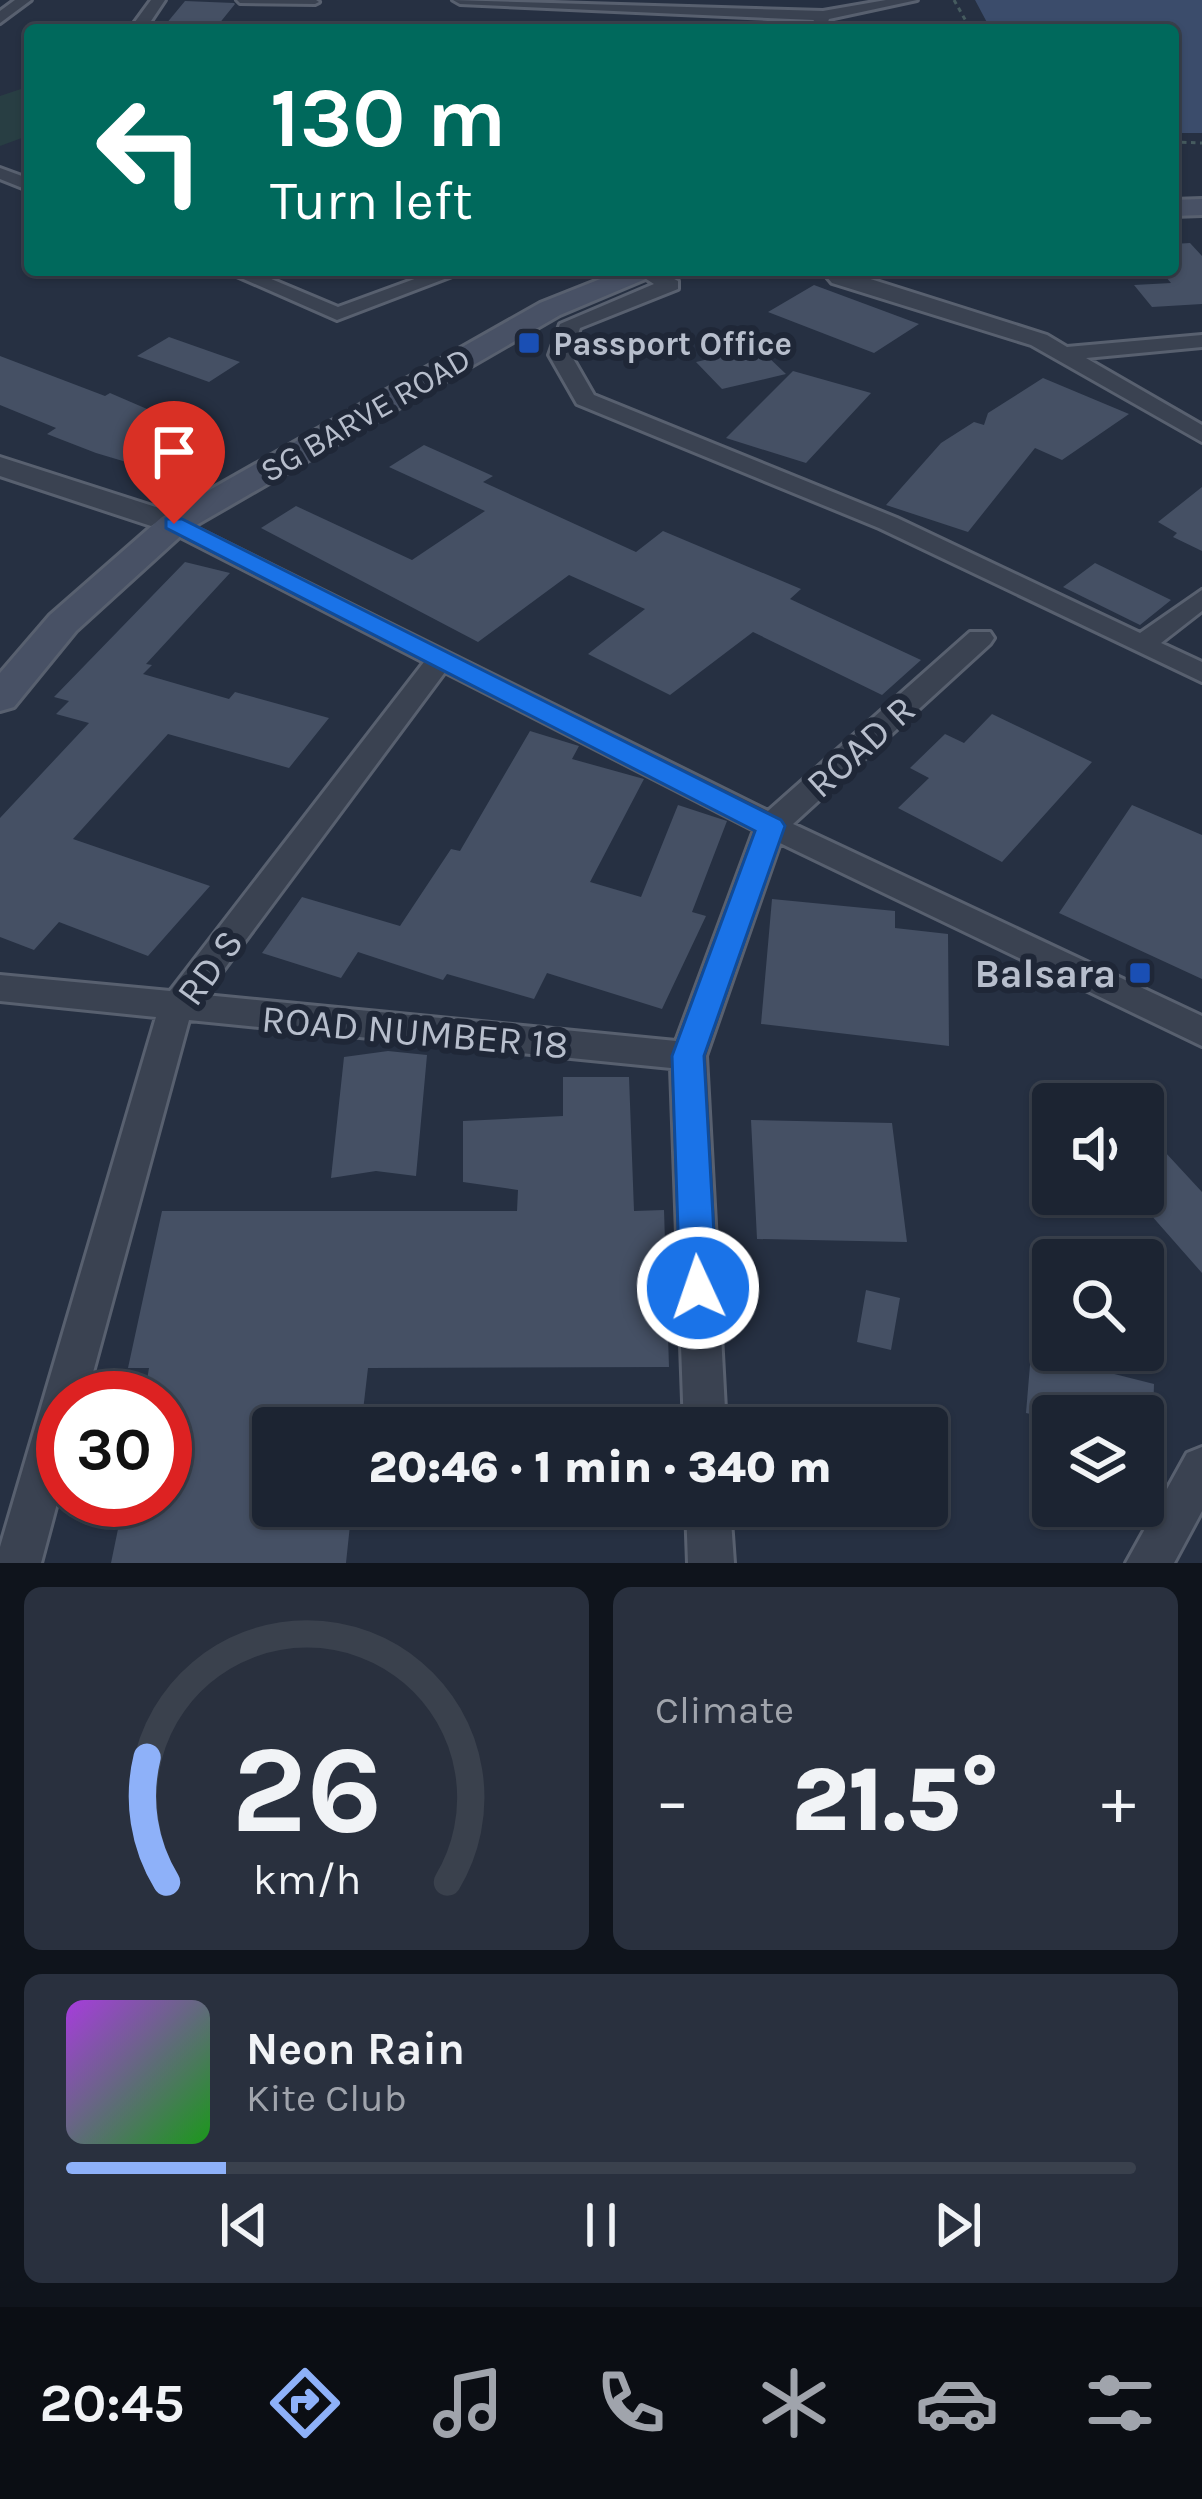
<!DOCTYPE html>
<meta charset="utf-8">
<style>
:root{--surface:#1c2432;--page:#29303e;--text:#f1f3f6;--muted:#a0a4ac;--line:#3a414d;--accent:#8eb1f9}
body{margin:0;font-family:Karla,sans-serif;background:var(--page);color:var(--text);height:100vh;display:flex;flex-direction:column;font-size:45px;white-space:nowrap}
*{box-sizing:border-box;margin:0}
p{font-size:39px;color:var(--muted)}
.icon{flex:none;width:66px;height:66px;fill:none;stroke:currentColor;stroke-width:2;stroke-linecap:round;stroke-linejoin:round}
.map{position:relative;height:1563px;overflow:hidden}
.drawer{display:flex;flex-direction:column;gap:24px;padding:24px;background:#0f141c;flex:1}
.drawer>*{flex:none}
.banner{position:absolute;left:24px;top:24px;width:1155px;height:252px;border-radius:12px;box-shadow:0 3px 9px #0004,0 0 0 3px var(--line);background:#00695c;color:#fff;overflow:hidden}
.controls{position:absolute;left:1032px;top:1083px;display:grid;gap:24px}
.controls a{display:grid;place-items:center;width:132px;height:132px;border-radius:12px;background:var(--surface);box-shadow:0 3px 9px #0004,0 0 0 3px var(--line);font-size:60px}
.speed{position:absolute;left:36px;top:1371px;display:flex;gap:24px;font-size:60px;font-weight:700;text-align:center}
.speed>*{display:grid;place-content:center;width:156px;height:156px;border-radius:50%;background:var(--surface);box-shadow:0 3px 9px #0004,0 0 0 3px var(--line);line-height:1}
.speed .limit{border:18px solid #d22;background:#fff;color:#111}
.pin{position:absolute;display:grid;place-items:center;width:102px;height:102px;color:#fff;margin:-123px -51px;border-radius:50% 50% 50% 0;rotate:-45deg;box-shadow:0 0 12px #0007}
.pin .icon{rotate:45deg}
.me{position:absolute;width:132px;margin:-66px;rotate:357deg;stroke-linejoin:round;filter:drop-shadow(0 0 9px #0008)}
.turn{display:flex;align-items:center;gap:42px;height:252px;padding:0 48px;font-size:54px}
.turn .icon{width:156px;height:156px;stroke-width:2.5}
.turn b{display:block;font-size:84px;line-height:102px}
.big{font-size:90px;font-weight:800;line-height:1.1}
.drawer .card{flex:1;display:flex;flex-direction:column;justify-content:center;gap:18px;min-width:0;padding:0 42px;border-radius:18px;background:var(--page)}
.drawer .dial{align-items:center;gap:0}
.dial svg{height:312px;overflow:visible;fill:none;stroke:var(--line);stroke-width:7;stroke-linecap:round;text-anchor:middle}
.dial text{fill:var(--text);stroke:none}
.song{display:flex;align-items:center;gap:36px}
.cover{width:144px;height:144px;border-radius:18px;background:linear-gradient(135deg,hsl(280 70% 55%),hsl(120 70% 35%))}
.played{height:12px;border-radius:6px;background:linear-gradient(90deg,var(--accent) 15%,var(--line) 15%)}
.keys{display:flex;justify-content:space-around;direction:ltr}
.heat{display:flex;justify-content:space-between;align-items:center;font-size:66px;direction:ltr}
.drawer .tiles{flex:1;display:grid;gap:24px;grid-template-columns:1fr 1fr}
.card:last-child{grid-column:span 2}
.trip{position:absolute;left:252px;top:1407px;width:696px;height:120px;border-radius:12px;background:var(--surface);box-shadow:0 3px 9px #0004,0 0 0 3px var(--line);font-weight:800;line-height:120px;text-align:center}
.dock{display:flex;height:192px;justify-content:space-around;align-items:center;background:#0b0e14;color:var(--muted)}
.dock .icon{width:84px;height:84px}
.dock .selected{color:var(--accent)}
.dock b{font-size:54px;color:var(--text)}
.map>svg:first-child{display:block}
.green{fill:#283e43}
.water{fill:#3b4c6b}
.building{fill:#455064}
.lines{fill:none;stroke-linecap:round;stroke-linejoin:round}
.service-casing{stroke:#58606f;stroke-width:6}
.minor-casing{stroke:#58606f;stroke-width:6}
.tertiary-casing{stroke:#58606f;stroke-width:6}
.secondary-casing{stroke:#58606f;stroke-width:6}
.path{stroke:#465b5f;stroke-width:3;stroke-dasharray:4.5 4.5;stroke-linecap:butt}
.service{fill:#3a4251;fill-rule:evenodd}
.minor{fill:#3a4251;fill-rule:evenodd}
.tertiary{fill:#3a4251;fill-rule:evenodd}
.secondary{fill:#485165;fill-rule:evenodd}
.route{fill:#1a73e8;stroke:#114b97;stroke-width:3}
.transit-dot{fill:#1a4fb4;stroke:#1f2737;stroke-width:4.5}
.labels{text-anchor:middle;stroke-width:12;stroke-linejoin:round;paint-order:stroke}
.far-poi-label{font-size:33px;font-weight:bold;fill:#b7becc;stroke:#1f2737;text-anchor:start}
.far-street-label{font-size:33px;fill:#b7becc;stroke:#1f2737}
.street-label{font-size:39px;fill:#b7becc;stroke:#1f2737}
.poi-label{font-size:39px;font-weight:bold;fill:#b7becc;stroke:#1f2737;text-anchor:end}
</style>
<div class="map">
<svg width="1202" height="1563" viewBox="0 0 1202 1563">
<rect width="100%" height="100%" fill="#263042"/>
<!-- green -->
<path class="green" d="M30 86V135L0 146V96Z"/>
<!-- water -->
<path class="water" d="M975 0H1202V133H1173V30H991Z"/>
<!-- building -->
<path class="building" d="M185 1 234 3 235 4 214 30H161Z
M1190 243 1202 256V304L1152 307 1134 285 1171 283 1160 270H1173V244Z
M814 285 919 324 874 353 768 312Z
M169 337 240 362 209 382 137 356Z
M739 352 747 359 766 355 786 374 722 389 696 362Z
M0 356 105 396 110 393 191 428 133 464 96 453 47 434 56 428 0 405Z
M793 371 871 393 806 463 726 438Z
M1043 378 1129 414 1062 460 1035 448 968 532 886 505 941 443 974 422 984 425 988 413Z
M424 445 493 476 483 482 636 552 663 531 801 589 790 599 921 660 882 695 753 632 670 695 588 654 645 609 569 575 478 642 261 528 296 506 412 560 485 511 389 467Z
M1202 487V551L1173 537 1177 533 1158 522Z
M185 562 230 573 146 664 152 665 143 674 229 699 235 692 329 718 289 768 168 734 73 839 210 886 148 956 59 922 34 950 0 937V818L89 723 56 714 69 701 54 697Z
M1095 563 1171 600 1140 625 1063 587Z
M992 714 1092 762 1002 862 898 808 929 778 910 768 945 734 964 743Z
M530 731 579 746 572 759 644 779 590 882 641 897 678 805 727 821 692 912 706 916 662 1009 547 973 534 999 447 974 443 980 358 952 341 978 262 953 302 897 400 926 451 849 460 851Z
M1132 805 1202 835V979L1059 913Z
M772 899 895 911V928L948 934 949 1046 761 1024Z
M388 1051 427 1055 416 1176 376 1171 331 1178 344 1057Z
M563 1077H629L634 1211 664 1210 669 1367 368 1368 361 1428H273V1506H352L346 1563H111L124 1500H165V1398H144L149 1368H128L162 1211H517L518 1190 463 1182V1121L563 1116Z
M751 1120 892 1123 907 1242 757 1239Z
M1165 1152 1202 1192V1273L1143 1206V1164Z
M866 1290 900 1298 891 1350 857 1342Z
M1031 1353 1154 1384 1153 1416 1053 1419 1026 1413Z"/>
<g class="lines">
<defs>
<path id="service" d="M237 0H316L319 2 315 4 240 3Z"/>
<path id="minor" d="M15 0H31L0 23V11Z
M151 0H165L145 30H129Z
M453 0 823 11 886 0H917L829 19 825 30H809L814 20 460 4Z
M0 168 30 179V191L0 179Z
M223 270H250L338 307 439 270H468L337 320Z
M657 270 678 281V289L580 328 571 355 594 395 897 518 1140 633 1202 590V611L1161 643 1202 662V682L879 528 577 404 549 355 560 324 654 284 634 271Z
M821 270H842L1047 335 1067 347 1202 335V347L1086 358 1202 425V442L1031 345 832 283Z
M174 517 768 811 970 632H990L994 638 990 644 793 824 1202 1016V1046L780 843 706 1056 726 1428H684L671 1068 189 1020 86 1398H63V1481L41 1563H0V1547L156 1017 0 1001V975L170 991 424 662 165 529V519ZM445 672 754 830 676 1041 205 995Z
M1202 1447V1511L1174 1563H1126L1187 1453Z
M686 1506H730L734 1563H688Z"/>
<path id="tertiary" d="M0 457 162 509 167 516 151 526 0 476Z"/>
<path id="secondary" d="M1202 199V215L1173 216V200Z
M623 270H667L560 315 186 531 76 631 14 707 0 711V673L50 615 162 517 540 303Z"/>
</defs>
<!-- service casing -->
<use href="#service" class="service-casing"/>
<!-- minor casing -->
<use href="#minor" class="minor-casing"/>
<!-- tertiary casing -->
<use href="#tertiary" class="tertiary-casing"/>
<!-- secondary casing -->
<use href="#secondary" class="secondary-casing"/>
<!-- path -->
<path class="path" d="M954 0 971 30
M1173 142 1202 143"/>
<!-- service -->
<use href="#service" class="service"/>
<!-- minor -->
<use href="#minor" class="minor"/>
<!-- tertiary -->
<use href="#tertiary" class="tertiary"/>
<!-- secondary -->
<use href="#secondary" class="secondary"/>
</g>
<!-- route -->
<path class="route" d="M166 519H182L781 820 785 826 704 1056 717 1288 711 1300 698 1305 686 1300 680 1288 672 1056 755 831 166 528Z"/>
<!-- markers -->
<g class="transit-dot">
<rect x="517" y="331" width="24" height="24" rx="6"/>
<rect x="1128" y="961" width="24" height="24" rx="6"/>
</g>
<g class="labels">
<!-- far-poi labels -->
<g class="far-poi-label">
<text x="553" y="355">Passport Office</text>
</g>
<!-- far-street labels -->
<g class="far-street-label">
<text transform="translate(365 414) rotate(-30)" y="12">SG BARVE ROAD</text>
</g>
<!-- street labels -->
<g class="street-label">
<text transform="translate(860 746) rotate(-42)" y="14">ROAD R</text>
<text transform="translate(209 967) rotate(-54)" y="14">RD S</text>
<text transform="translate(415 1031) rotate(5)" y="14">ROAD NUMBER 18</text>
</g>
<!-- poi labels -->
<g class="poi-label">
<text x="1116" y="987">Balsara</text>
</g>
</g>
</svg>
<div class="controls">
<a><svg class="icon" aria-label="sound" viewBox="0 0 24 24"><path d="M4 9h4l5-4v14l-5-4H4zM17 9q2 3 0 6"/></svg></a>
<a><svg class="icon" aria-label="search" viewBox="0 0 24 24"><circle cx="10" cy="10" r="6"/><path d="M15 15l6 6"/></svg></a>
<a><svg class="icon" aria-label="layers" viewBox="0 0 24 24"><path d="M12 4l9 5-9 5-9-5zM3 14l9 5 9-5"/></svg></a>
</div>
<div class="speed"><div class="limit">30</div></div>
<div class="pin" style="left:174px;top:524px;background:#d93025"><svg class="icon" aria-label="arrive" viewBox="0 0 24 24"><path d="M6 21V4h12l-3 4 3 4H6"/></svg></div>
<svg class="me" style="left:698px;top:1288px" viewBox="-20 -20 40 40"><circle r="17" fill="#1a73e8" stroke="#fff" stroke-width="3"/><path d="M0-11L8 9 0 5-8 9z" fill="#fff"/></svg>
<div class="trip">20:46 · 1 min · 340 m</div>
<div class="banner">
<div class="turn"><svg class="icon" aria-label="left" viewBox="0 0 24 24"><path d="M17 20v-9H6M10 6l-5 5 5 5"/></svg><div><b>130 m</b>Turn left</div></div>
</div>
</div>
<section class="drawer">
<div class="tiles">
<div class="card dial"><svg viewBox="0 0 100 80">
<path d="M14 69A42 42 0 1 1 86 69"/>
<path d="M14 69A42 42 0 0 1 9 37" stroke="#8eb1f9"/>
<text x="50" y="56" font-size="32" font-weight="700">26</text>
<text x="50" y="72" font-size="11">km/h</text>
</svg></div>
<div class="card"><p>Climate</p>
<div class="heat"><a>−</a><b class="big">21.5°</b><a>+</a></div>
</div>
<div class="card">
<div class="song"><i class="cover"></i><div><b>Neon Rain</b><p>Kite Club</p></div></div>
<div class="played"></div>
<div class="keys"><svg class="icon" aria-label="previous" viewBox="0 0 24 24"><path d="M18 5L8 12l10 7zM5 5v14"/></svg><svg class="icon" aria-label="pause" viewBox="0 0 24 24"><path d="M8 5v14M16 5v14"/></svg><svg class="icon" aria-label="next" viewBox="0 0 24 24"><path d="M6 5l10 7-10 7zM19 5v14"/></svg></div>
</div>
</div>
</section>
<nav class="dock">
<b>20:45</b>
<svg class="icon selected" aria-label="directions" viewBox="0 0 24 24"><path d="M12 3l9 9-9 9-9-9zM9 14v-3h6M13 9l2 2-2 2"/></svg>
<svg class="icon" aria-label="music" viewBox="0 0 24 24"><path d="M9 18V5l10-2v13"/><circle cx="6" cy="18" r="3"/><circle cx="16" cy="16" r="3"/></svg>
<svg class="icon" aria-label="phone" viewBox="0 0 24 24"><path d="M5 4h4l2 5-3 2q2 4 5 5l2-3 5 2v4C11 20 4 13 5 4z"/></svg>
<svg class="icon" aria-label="climate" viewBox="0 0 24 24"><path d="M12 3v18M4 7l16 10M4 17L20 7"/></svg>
<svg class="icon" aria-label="car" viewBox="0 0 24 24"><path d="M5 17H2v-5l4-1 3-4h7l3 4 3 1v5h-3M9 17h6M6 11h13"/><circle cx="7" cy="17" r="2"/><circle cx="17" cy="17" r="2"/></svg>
<svg class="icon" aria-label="filters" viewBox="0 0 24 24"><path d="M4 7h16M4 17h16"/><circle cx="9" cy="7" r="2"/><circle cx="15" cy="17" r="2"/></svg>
</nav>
